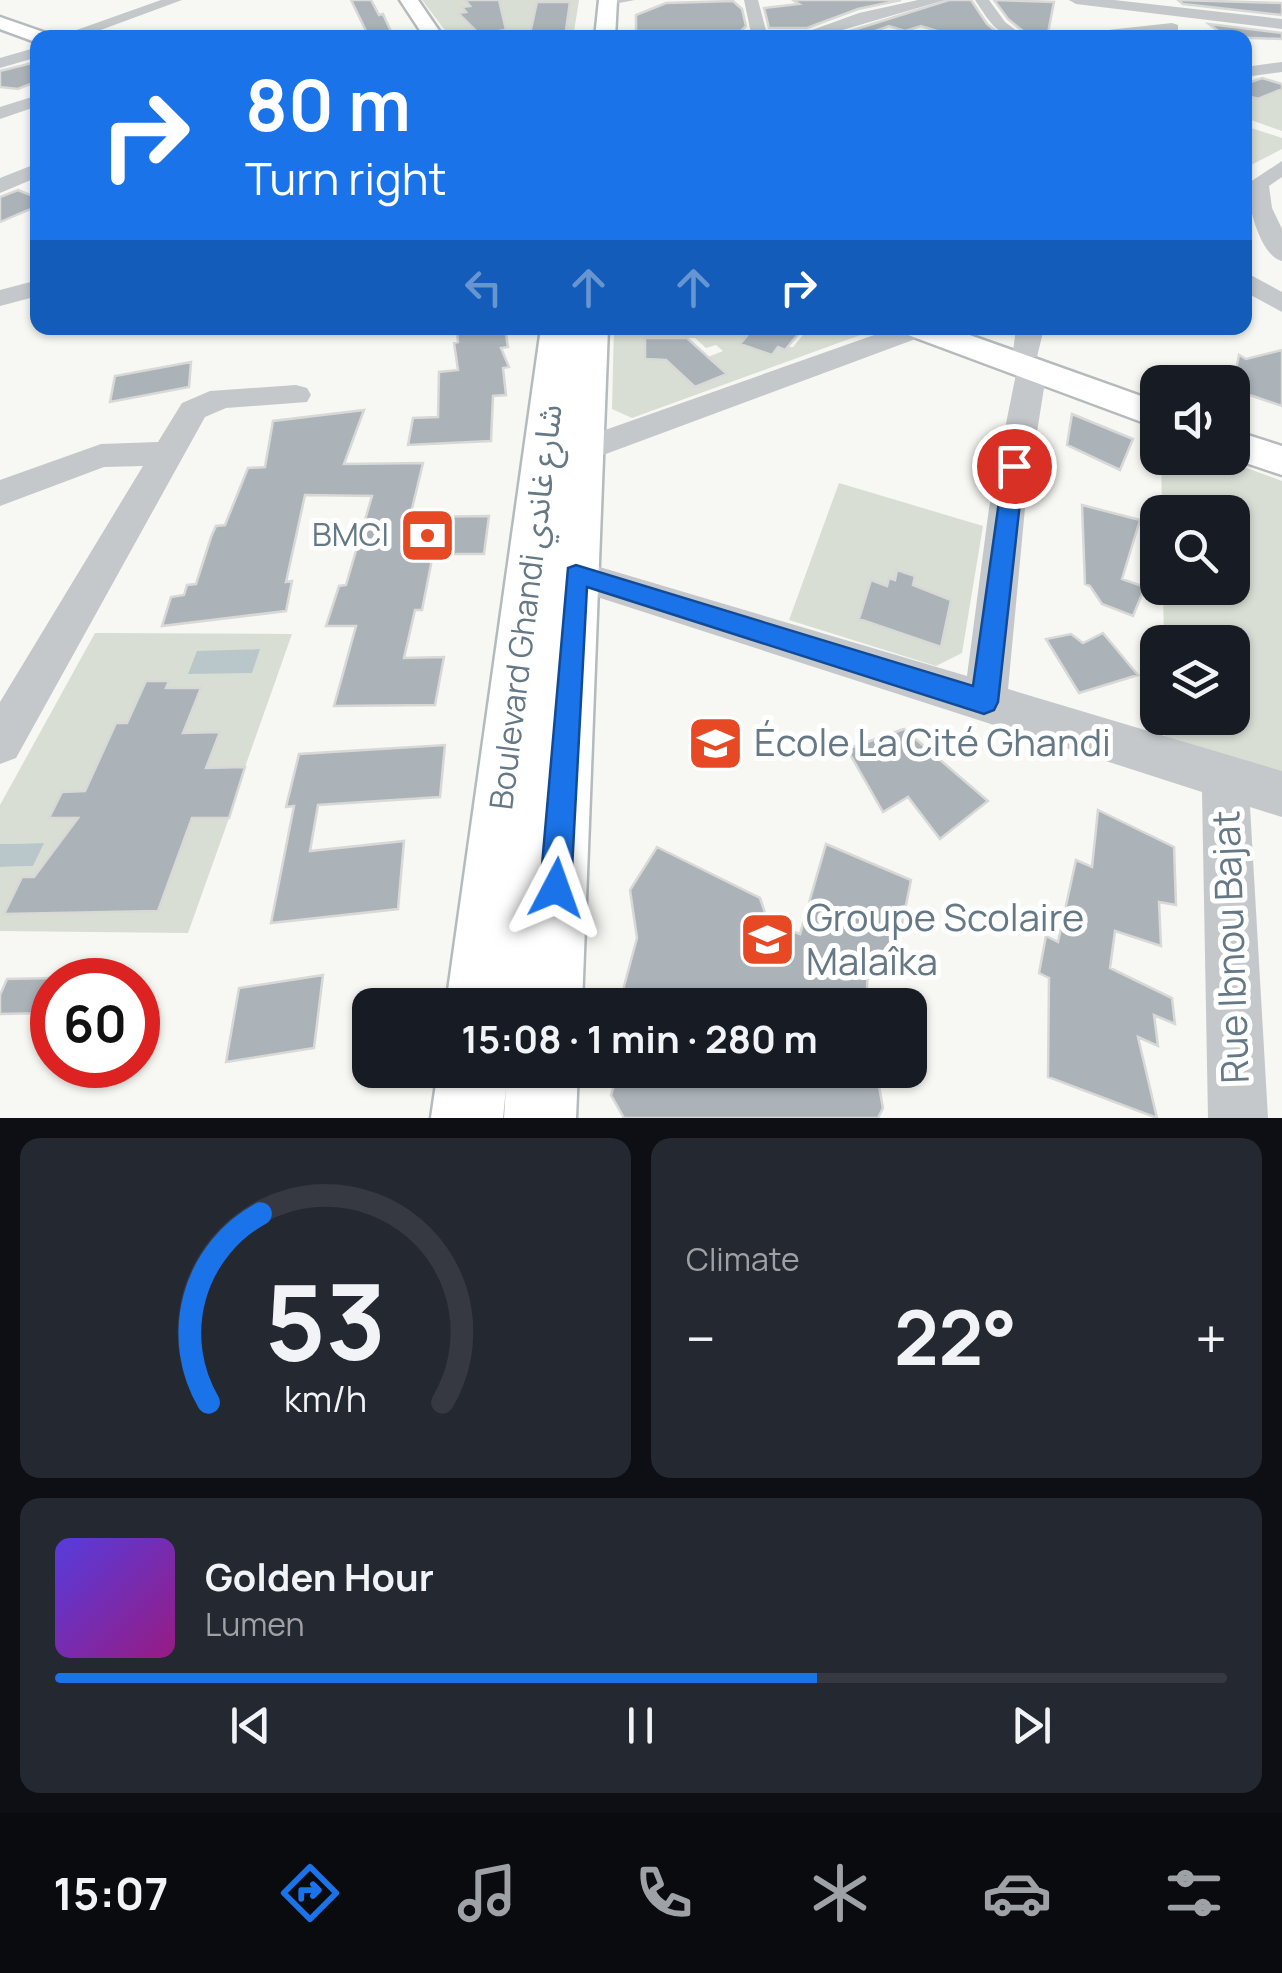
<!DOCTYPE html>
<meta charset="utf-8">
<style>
:root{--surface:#171b24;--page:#242831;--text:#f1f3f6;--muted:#9ea1a6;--line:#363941;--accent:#1a73e8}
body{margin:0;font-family:Manrope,"Noto Sans Arabic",sans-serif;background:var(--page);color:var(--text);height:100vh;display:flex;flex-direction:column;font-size:38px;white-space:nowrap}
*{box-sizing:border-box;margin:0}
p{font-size:32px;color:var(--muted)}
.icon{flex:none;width:55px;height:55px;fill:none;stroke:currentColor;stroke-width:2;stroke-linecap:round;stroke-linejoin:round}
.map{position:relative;height:1118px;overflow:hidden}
.side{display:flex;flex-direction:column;gap:20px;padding:20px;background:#0d0f14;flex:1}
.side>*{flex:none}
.hud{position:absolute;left:30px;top:30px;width:1222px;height:305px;border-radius:20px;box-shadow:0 2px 8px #0004;background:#1a73e8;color:#fff;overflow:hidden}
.tools{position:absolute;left:1140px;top:365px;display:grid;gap:20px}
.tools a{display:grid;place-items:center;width:110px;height:110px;border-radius:20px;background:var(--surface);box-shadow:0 2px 8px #0004;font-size:50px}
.speed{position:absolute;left:30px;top:958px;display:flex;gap:20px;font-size:50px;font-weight:700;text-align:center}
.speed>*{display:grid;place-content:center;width:130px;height:130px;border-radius:50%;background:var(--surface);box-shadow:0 2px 8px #0004;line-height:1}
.speed .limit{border:15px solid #d22;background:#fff;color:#111}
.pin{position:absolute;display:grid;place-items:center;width:85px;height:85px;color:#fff;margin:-42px;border:5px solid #fff;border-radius:50%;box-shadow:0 2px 10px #0007}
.me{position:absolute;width:110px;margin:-55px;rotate:4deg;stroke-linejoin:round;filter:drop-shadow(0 0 8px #0008)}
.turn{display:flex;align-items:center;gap:35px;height:210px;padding:0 50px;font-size:45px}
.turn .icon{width:130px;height:130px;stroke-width:2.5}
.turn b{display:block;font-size:70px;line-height:85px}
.lanes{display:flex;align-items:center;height:95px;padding:0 50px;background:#0003;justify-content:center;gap:50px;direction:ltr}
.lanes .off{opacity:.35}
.big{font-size:75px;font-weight:700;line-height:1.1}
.side .card{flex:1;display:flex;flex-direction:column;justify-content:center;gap:15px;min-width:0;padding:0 35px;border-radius:20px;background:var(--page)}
.side .dial{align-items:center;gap:0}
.dial svg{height:260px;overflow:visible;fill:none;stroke:var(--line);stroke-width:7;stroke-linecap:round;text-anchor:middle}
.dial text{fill:var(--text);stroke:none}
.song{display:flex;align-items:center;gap:30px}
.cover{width:120px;height:120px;border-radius:15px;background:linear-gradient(135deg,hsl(250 70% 55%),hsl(310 70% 35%))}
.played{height:10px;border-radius:5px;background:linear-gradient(90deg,var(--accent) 65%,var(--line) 65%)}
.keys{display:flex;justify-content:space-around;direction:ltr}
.heat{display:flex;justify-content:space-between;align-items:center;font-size:55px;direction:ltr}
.side .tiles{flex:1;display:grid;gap:20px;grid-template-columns:1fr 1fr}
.card:last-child{grid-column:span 2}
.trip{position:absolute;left:352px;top:988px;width:575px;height:100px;border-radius:20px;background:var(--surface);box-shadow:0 2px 8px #0004;font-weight:700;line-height:100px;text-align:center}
.menu{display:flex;height:160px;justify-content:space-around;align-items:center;background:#090b0e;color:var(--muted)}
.menu .icon{width:70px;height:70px}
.menu .active{color:var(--accent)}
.menu b{font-size:45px;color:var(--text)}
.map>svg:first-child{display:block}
.green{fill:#d8ded4;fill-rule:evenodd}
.water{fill:#bac7ca}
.building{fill:#abb3b9;stroke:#d8d8d6;stroke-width:2.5}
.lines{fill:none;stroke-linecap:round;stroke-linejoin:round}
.major-casing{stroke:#b5babd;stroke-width:5}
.minor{fill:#c4c8cb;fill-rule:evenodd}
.major{fill:#fff;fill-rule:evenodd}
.route{fill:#1a73e8;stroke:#114b97;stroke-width:2.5}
.labels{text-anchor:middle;stroke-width:10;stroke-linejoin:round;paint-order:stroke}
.poi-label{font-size:32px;fill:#657885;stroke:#fff;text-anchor:end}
.street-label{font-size:32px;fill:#657885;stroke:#fff}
.near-poi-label{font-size:38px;fill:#657885;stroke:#fff;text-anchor:start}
.near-street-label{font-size:38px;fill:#657885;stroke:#fff}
</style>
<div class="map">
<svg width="1282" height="1118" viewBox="0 0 1282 1118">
<rect width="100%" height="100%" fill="#f7f7f3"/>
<!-- green -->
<path class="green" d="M422 0H579L573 38 549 34 450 37Z
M1282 89V131L1251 120 1245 123V95L1258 99Z
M1245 126 1282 138V149L1245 168Z
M614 328H755L748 336 772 355 778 347H793L803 335 787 328H861L863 334 632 418 612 409ZM645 338H695L706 348 716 345 723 351 708 357 645 359Z
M1161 458H1219L1282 481V772L1165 736V718H1232V642H1164L1163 588H1232V512H1162Z
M839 483 983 526 962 653 936 666 789 620ZM897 571 915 576 913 585 927 590 899 633 859 619 871 581 887 586 889 578 895 580Z
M95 633 292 634 245 767 223 768 195 818H229L188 933 0 931V867L33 866 43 843 0 844V805ZM168 681 164 691 200 688 183 733H219L206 768 160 769 116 723H127L146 682ZM166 790 156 818 49 817 62 792ZM63 839 158 911 5 913 22 877H34Z"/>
<!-- water -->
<path class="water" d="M260 649 252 673 188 674 197 651Z
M44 843 33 866 0 867V844Z"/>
<!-- building -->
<path class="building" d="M351 0H371L379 15 383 14 394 38H374L367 33Z
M465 0H499L506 30 479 34 458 13 466 12 462 7 470 6Z
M793 0H901L858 9 807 28H769L764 8 799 4Z
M949 0H971L987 24 1004 38H960L921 26 905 31 889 26 856 38 834 36Z
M994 0 1054 2 1048 33 1029 36 1008 19Z
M1178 0 1282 3V15L1183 4Z
M733 1 742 9 746 26 741 31H636V15L666 3Z
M537 2H570L565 37 529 38Z
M1209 24 1282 33V39L1226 37Z
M36 62 38 81 18 89 0 87V71Z
M1262 78 1282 84V89L1258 99 1245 95V84Z
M18 190 38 198V206L0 222V197Z
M505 328 508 347 501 348 509 367 503 368 506 395 493 396 491 441 408 445 413 418 438 417 439 372 458 370 454 343 458 342 457 334Z
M731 328H794L792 330 799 333 785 350 778 347 772 355 740 344 747 336Z
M645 338H687L727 374 695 387 666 360 645 359Z
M1282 350V406L1232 389 1239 355 1246 359Z
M191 362 189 387 110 402 115 376Z
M364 410 344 464 423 463 410 517 489 516 484 554H433L422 610H415L404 658 444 657 435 705 334 706 356 626H326L339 586 346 585 372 496 305 495 286 582 292 581 286 611 162 626 171 597 184 595 187 585 196 584 211 537 216 526 225 525 248 468 265 467 273 421Z
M1072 414 1133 439 1120 470 1067 445Z
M1082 505 1140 520 1122 579 1145 587 1133 616 1102 604 1090 586 1085 584Z
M897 570 915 576 913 585 951 600 941 647 859 619 871 580 887 586 889 578 895 580Z
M1103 633 1138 675 1079 693 1046 639 1071 634 1083 643Z
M146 681H169L166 688H201L183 733 220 732 206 768 245 767 229 818H192L158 911 4 914 22 877H34L78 818H49L62 792 85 791 116 723H127Z
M904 729 988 801 940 839 908 797 883 812 847 749Z
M445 745 440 797 318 805 310 851 404 841 398 909 271 923 294 806 286 807 299 754Z
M1098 810 1174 847 1176 905 1159 902 1161 946 1115 931 1110 968 1172 998 1175 1024 1154 1015 1158 1046 1138 1037 1157 1118 1048 1077 1049 978 1039 973 1046 936 1058 942 1076 860 1092 867Z
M826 844 911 880 894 965 869 953 866 1005H619L637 938 630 890 657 847 760 898 768 922 800 934Z
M323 975 314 1048 226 1062 239 988Z
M52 978V1013L0 1014V995L7 979Z
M619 1070H876L883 1108 878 1118H624L611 1095Z"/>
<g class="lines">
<defs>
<path id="major" d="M400 0H418L444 38H425Z
M599 0H617L615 38H595Z
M0 17 49 34 51 38H38V43L0 29Z
M541 328H608L582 1005H514L552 584 514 1005H446Z
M903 328H950L1158 402V428L908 335Z
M1232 430 1282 446V475L1231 458Z
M438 1070H578L576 1118H504L506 1088 503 1118H431Z"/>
</defs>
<!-- major casing -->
<use href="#major" class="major-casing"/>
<!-- minor -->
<path class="minor" d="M161 0H182L79 38H54Z
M601 0H635L608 5Z
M744 0H758L768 38H752Z
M918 0H945L815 38H790L859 13Z
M975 0H989L1005 22 1026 38C997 38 990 22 975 0Z
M1069 0H1114L1282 19V29L1076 4Z
M1172 23 1178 25V31L1129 38H1073L1081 33Z
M38 47V57L0 68V58Z
M1282 62V72L1245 77V67Z
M38 95V106L0 119V107Z
M1282 161V177L1269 186 1272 208 1282 229V261C1260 256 1248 205 1247 184Z
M38 163V177L0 193V178Z
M1245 272 1282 292V312L1245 292Z
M38 280V296L0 306V290Z
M894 328H933L929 334 595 458 583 461 571 458 566 450 571 442Z
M1016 328H1044L1037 357H1017L1013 351Z
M1032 360 1042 362 1047 369 1025 508 1008 689 1282 771V817L1250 807 1268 1118H1208L1202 792 563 586 557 575 563 564 576 560 967 676 989 508 1017 369 1022 362Z
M296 385 307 388 311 395 307 402 226 408 205 417 16 758 0 764V702L143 466 104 467 0 506V480L101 444 158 442 182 403 210 391Z"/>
<!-- major -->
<use href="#major" class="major"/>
</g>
<!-- route -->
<path class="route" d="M1014 458 1024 466 998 702 994 710 984 714 587 587 571 888 566 899 556 903 545 899 540 888 568 568 576 565 973 686 1004 466Z"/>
<!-- icons -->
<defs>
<symbol id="bank-square" viewBox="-11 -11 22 22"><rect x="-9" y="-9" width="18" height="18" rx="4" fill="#e64924" stroke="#fff"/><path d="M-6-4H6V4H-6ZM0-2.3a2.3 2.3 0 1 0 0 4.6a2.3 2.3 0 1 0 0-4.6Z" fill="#fff"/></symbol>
<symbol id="school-square" viewBox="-11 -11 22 22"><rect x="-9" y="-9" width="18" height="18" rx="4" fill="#e64924" stroke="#fff"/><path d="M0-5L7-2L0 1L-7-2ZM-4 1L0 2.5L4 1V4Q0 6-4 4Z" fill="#fff"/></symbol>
</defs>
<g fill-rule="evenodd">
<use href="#bank-square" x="396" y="504" width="63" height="63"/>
<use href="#school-square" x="684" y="712" width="63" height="63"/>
<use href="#school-square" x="736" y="908" width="63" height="63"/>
</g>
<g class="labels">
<!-- poi labels -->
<g class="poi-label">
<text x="389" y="546">BMCI</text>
</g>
<!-- street labels -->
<g class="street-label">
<text transform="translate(526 607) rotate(-83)" y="11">Boulevard Ghandi شارع غاندي</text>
</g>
<!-- near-poi labels -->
<g class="near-poi-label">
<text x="754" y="756">École La Cité Ghandi</text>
<text x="806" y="931">Groupe Scolaire<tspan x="806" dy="44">Malaîka</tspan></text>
</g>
<!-- near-street labels -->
<g class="near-street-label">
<text transform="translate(1231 947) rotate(-92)" y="13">Rue Ibnou Bajat</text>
</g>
</g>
</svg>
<div class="tools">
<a><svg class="icon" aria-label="sound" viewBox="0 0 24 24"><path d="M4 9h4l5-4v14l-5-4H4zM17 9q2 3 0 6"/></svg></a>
<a><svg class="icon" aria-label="search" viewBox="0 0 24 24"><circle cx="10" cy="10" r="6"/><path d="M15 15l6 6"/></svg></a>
<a><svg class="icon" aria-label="layers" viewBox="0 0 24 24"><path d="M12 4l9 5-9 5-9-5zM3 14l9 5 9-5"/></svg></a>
</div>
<div class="speed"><div class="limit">60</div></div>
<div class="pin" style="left:1014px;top:466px;background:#d93025"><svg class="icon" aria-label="arrive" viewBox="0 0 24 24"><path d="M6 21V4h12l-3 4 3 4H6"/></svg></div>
<svg class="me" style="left:556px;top:888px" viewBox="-20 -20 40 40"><path d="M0-17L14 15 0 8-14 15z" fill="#1a73e8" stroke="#fff" stroke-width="4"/></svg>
<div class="trip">15:08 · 1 min · 280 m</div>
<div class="hud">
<div class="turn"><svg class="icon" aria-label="right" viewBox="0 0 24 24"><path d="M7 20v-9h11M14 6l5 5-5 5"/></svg><div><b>80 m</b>Turn right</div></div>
<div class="lanes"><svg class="icon off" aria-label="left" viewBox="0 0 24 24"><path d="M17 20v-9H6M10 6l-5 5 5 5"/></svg><svg class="icon off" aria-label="ahead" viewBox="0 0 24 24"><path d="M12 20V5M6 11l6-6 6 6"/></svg><svg class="icon off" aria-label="ahead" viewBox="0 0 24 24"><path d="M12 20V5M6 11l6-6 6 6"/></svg><svg class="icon" aria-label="right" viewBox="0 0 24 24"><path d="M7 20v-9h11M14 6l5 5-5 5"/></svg></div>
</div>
</div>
<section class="side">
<div class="tiles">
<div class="card dial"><svg viewBox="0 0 100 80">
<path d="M14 69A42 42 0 1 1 86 69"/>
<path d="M14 69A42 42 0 0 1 30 11" stroke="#1a73e8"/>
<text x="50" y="56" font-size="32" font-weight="700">53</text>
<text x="50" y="72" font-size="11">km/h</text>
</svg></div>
<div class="card"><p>Climate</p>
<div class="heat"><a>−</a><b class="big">22°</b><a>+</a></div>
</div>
<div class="card">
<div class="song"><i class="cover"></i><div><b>Golden Hour</b><p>Lumen</p></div></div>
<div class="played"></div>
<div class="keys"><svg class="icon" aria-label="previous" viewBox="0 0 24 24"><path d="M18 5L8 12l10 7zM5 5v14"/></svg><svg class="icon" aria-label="pause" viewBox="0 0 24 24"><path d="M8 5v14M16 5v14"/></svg><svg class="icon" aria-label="next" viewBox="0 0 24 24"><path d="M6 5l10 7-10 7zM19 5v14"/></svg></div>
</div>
</div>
</section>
<nav class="menu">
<b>15:07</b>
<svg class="icon active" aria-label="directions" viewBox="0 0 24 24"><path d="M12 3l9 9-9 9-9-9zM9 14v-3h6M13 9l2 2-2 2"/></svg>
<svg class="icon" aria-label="music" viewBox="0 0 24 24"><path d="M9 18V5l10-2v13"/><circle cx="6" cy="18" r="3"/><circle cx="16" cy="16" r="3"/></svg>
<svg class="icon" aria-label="phone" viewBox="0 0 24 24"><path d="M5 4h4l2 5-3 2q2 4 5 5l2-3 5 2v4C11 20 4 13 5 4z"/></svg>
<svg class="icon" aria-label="climate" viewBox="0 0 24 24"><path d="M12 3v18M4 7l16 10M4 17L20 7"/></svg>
<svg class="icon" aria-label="car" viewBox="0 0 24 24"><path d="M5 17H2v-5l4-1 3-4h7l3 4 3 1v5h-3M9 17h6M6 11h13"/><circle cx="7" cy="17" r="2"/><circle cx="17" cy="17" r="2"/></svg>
<svg class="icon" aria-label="filters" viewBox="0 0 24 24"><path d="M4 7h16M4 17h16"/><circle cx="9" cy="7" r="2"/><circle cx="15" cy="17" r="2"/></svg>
</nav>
